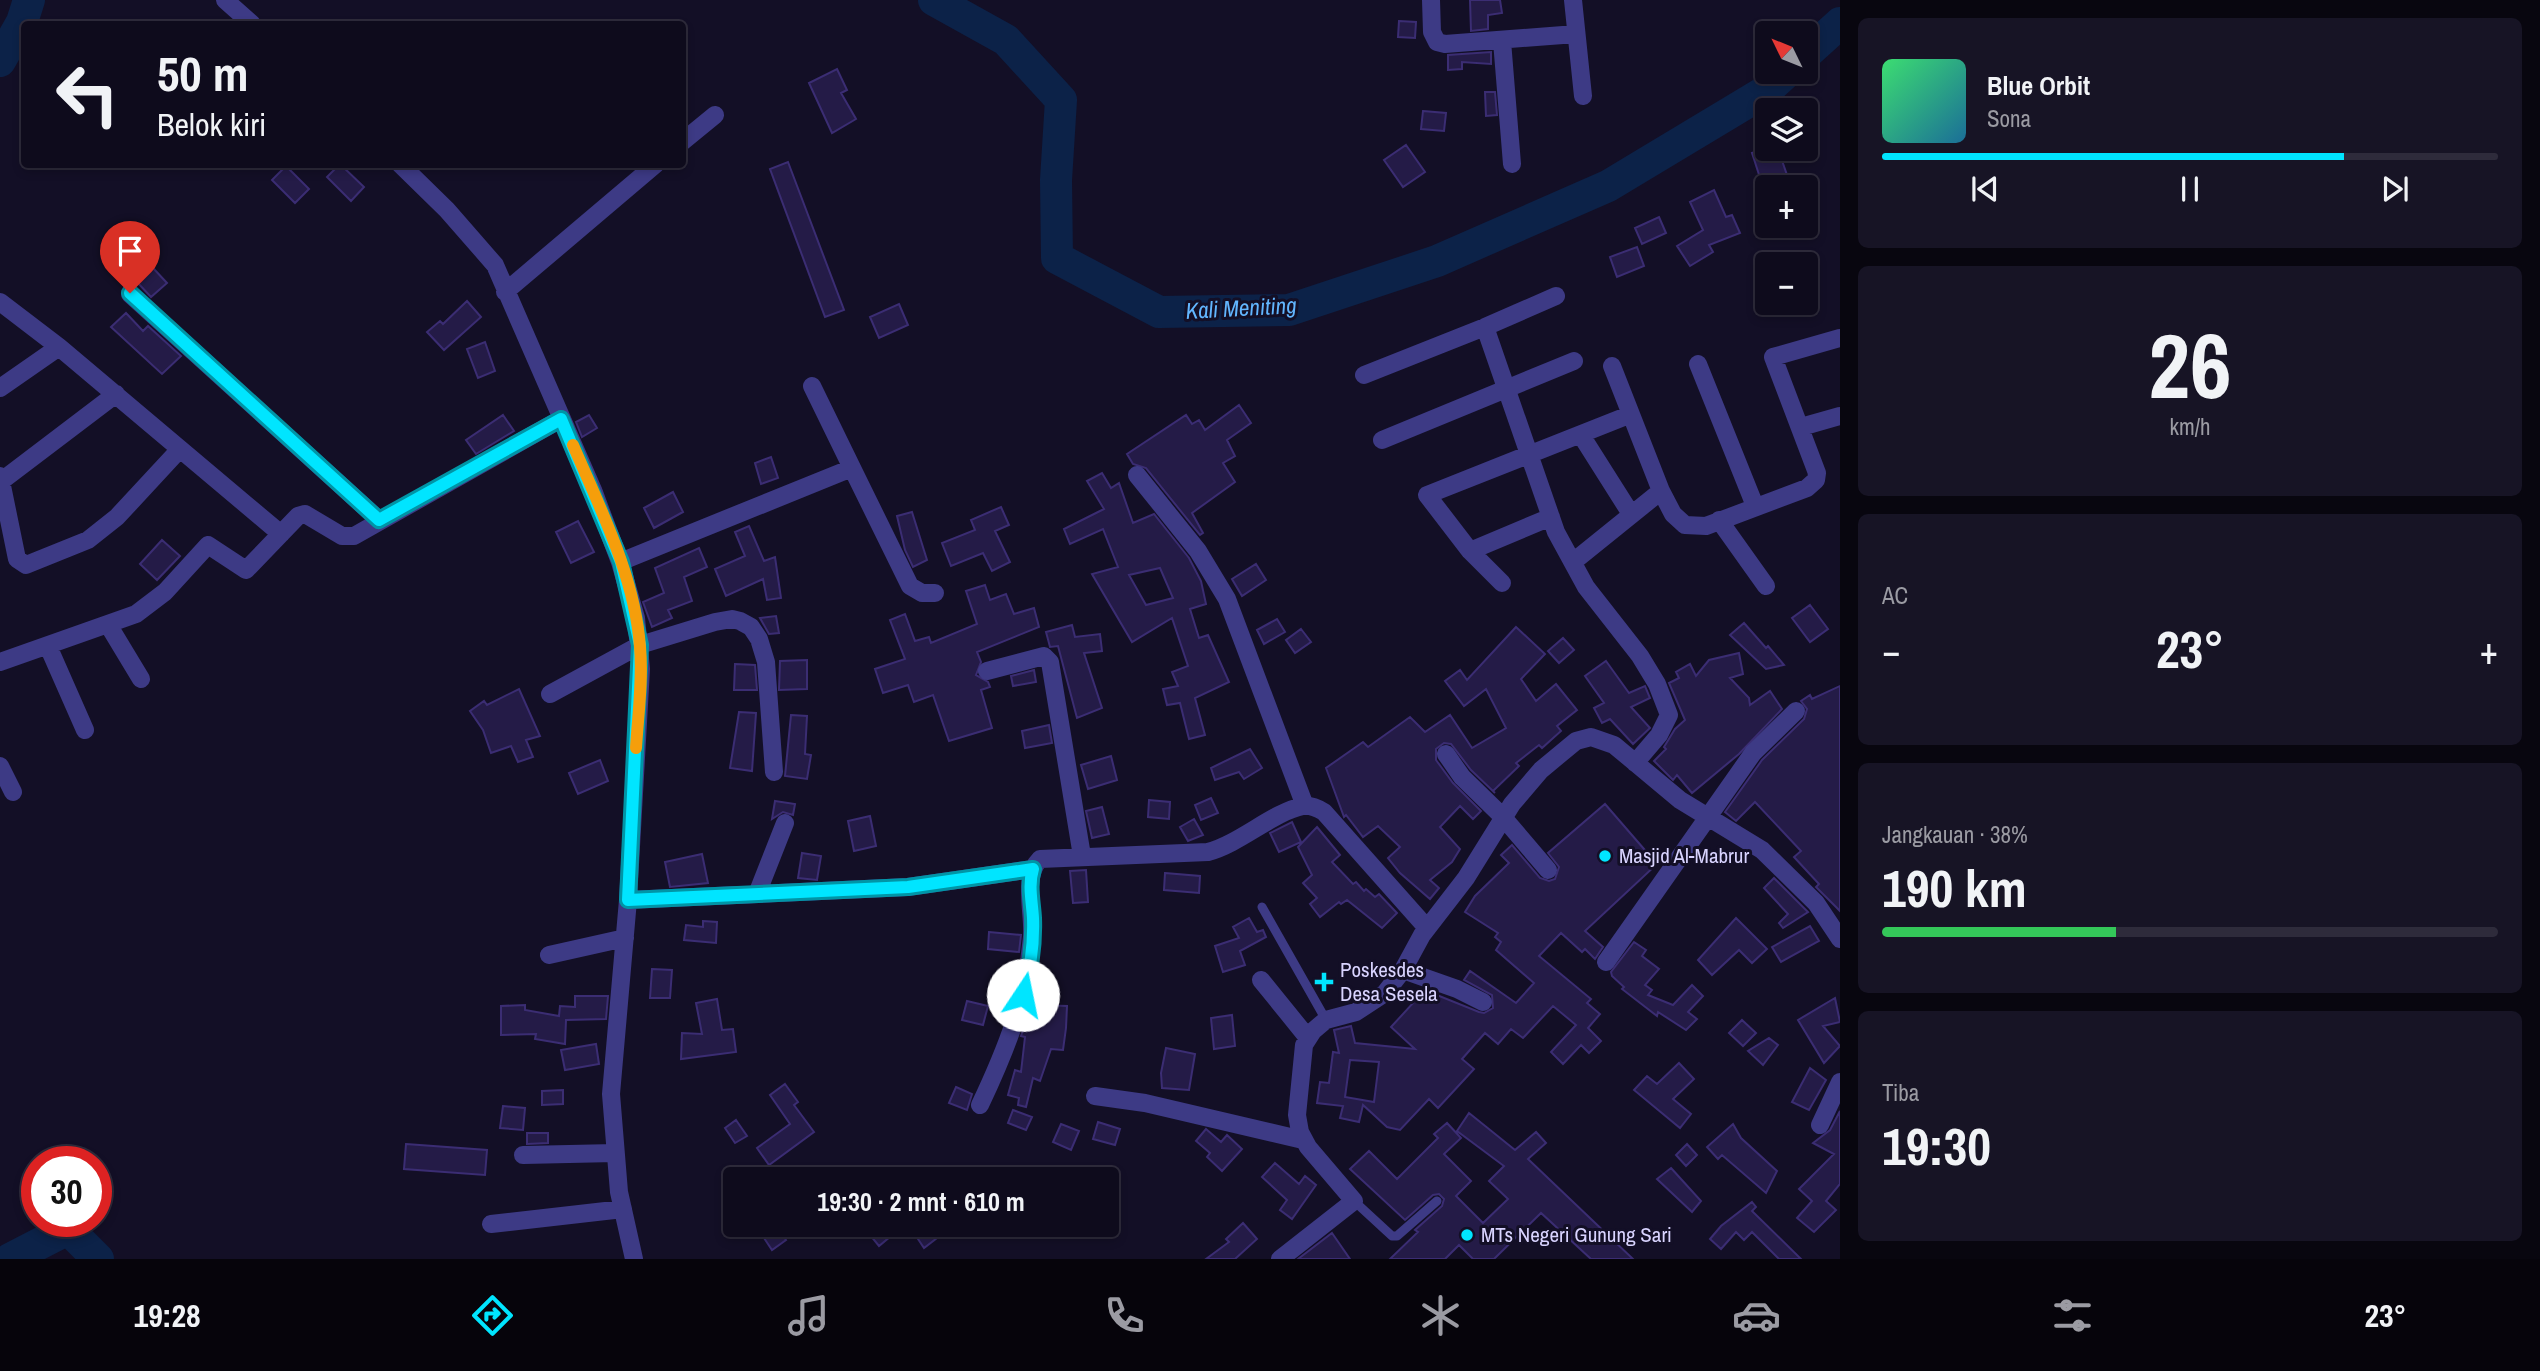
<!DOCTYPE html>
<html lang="id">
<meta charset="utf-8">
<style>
:root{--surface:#0e0b1c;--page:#171425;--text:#f1f3f6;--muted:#9b9ba3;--line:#2e2b3b;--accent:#00e5ff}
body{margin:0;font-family:"Archivo Narrow",sans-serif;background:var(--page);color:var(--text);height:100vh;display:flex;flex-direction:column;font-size:26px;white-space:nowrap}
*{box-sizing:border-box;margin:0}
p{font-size:23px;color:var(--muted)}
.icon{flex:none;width:38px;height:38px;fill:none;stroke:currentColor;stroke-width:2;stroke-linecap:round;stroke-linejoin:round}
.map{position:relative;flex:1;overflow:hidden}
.side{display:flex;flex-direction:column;gap:18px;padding:18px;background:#08060f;width:700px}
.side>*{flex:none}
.top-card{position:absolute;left:21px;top:21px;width:665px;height:147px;border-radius:7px;box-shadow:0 4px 10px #0003,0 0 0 2px var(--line);background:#0e0b1c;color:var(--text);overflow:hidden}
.needle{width:46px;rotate:313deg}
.fabs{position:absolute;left:1755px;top:21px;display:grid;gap:14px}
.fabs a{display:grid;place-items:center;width:63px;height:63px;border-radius:7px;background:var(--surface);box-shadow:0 4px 10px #0003,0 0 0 2px var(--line);font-size:35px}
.speed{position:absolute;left:21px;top:1146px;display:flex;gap:14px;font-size:35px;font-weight:700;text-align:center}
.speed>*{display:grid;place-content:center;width:91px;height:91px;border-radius:50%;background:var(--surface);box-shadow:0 4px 10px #0003,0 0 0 2px var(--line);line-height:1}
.speed .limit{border:10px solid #d22;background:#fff;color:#111}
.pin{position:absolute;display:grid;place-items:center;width:60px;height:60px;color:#fff;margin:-72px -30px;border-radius:50% 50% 50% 0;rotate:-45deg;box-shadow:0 0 7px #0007}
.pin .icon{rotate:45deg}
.me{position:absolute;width:77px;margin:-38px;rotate:11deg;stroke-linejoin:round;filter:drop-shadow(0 0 5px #0008)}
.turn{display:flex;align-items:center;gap:24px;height:147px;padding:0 21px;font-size:32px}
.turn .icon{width:91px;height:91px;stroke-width:2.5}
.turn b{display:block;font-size:49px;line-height:60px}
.big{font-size:52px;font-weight:800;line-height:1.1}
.side .widget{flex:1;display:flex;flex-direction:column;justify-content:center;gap:10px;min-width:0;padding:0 24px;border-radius:10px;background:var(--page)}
.side .dial{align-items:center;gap:0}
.dial b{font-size:91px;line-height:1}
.song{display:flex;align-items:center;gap:21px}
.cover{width:84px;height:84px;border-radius:10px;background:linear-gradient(135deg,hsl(140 70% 55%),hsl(200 70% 35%))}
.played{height:7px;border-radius:4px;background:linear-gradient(90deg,var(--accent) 75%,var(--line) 75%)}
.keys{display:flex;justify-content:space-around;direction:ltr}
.heat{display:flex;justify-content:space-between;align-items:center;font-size:38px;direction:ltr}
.charge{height:10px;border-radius:5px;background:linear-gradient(90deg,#34c759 38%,var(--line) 0)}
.trip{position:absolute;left:723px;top:1167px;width:396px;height:70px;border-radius:7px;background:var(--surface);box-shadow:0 4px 10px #0003,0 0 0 2px var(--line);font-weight:800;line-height:70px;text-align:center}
.menu{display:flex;height:112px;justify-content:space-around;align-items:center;background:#06040b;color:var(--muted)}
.menu .icon{width:49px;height:49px}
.menu .selected{color:var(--accent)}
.menu b{font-size:32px;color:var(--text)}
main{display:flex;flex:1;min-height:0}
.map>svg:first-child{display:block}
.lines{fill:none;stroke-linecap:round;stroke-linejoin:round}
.river{stroke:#0c2248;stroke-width:32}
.building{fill:#241b47;stroke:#3b2d73;stroke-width:2;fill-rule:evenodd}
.service{stroke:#3d3a85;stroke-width:9}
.minor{stroke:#3d3a85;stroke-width:18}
.route-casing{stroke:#0095a6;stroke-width:18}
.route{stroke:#00e5ff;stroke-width:12}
.slow{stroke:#f59e0b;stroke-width:12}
.poi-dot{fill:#00e5ff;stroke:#130f26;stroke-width:2.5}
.labels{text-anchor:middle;stroke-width:6;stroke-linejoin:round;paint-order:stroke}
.poi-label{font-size:21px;fill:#d9d4ff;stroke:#130f26;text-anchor:start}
.water-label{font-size:23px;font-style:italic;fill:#62b6ff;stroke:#130f26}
</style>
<main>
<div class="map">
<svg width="1840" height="1259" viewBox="0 0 1840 1259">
<rect width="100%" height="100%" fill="#130f26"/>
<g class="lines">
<!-- river -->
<path class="river" d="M934 0 1006 40 1061 100 1056 180 1057 258 1159 312 1289 310 1437 261 1608 186 1766 91 1787 72
M1806 54 1840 23
M0 61 22 22 29 0
M10 1259 68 1229 98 1259"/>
</g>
<!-- building -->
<path class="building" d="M1470 0H1500L1502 13 1488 15V29L1471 31Z
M1399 21 1416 22 1415 38 1398 37Z
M1491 52V64L1462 62V69L1448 70V55Z
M837 69 847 90 841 93 856 119 832 133 809 83Z
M1485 92H1495L1497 115 1486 116Z
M1423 111 1446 113 1444 131 1421 129Z
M1406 145 1425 172 1403 187 1384 160Z
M1765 149H1778L1788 178 1763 187 1752 153Z
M788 162 844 310 825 317 770 169Z
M340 164 364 187 351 201 327 177Z
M286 166 309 189 295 203 272 180Z
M1714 190 1726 217 1732 215 1740 233 1709 245 1713 252 1690 266 1677 246 1703 230 1690 202Z
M1659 217 1666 233 1642 244 1635 228Z
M1637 247 1644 266 1617 277 1610 257Z
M153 268 167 283 151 297 137 282Z
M467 301 481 317 444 350 427 332 440 321 443 324Z
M899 304 908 325 879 338 870 317Z
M126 313 143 331 148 326 181 356 162 374 111 327Z
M485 342 495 371 478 378 467 349Z
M1239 405 1251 423 1227 440 1235 456 1223 463 1235 482 1192 513 1203 533 1200 535 1146 468 1133 464 1127 454 1186 415 1192 424 1199 420 1205 430Z
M503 415 514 431 476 454 466 440Z
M589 415 597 428 582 437 576 422Z
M771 457 778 478 761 484 755 463Z
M1102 473 1111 488 1119 483 1133 523 1154 514 1189 558 1201 581 1206 604 1190 609 1199 638 1208 635 1229 682 1195 698 1205 735 1189 739 1180 703 1167 705 1163 689 1178 686 1172 672 1188 666 1172 618 1132 642 1092 574 1118 567 1103 529 1070 544 1064 529 1104 509 1087 481ZM1160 568 1173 598 1146 605 1129 575Z
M673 492 683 512 654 528 644 508Z
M1001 507 1009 525 995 531 1010 562 992 571 983 553 951 566 942 543 975 530 971 520Z
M912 512 927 560 913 567 905 550 897 516Z
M578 521 594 552 571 563 556 532Z
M749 526 764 561 775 557 781 598 767 600 763 579 726 596 715 569 745 556 735 532Z
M162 540 180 556 157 580 140 564Z
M699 548 707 567 684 577 692 601 668 610 672 618 652 627 643 602 664 593 655 568Z
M1256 564 1266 580 1242 596 1232 579Z
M985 585 990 600 1006 594 1014 614 1034 608 1039 627 977 652 981 662 976 675 988 682 990 687 981 690 992 728 949 741 933 695 914 702 908 685 883 693 875 669 905 659 890 620 905 614 915 641 929 637 931 643 977 624 966 591Z
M1810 605 1828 629 1810 642 1792 618Z
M776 616 779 633 769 634 760 618Z
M1277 619 1285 632 1264 644 1257 630Z
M1744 623 1766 648 1768 646 1784 665 1766 669 1730 635Z
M1072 625 1075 637 1100 634 1102 651 1084 653 1102 708 1077 718 1058 646 1050 647 1046 632Z
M1516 627 1545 654 1521 679 1536 701 1556 684 1577 710 1557 726 1561 731 1542 748 1539 745 1516 763 1519 766 1493 791 1495 793 1471 770 1451 744 1444 743 1436 749V760L1453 783 1481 811 1473 819 1460 806 1440 827 1460 849 1452 862 1430 880 1439 888 1430 899 1400 873 1388 858 1400 847 1378 826 1363 837 1346 815 1344 817 1326 768 1363 742 1368 747 1410 717 1425 732 1450 715 1472 748 1506 728 1486 689 1464 706 1445 681 1460 670 1467 680Z
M1301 629 1311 642 1295 653 1286 640Z
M1563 638 1574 650 1559 663 1548 651Z
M1739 653 1743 674 1730 678 1749 698 1750 705 1770 691 1782 709 1739 754 1692 793 1677 775 1673 780 1654 761 1666 749 1664 747 1675 729 1685 720 1669 683 1679 678 1676 672 1690 664 1696 676 1709 660Z
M807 660V689L779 690 780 661Z
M1606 661 1629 693 1645 686 1650 698 1631 707 1650 728 1633 744 1610 719 1602 723 1594 708 1604 703 1585 676Z
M735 664 755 665 757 690H734Z
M1034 670 1036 682 1013 686 1011 676Z
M1840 686V911L1816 887 1819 884 1794 857 1801 851 1755 802 1736 821 1725 812 1762 760 1804 719 1807 709 1801 701 1810 695 1812 699Z
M519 689 540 736 526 740 533 757 518 762 511 746 491 753 483 730 470 711 484 701 487 705Z
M739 712 756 713 752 771 730 768Z
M791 715 807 716 805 754 811 755 807 779 785 776Z
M1049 725 1052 743 1025 748 1022 731Z
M1250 749 1262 768 1244 779 1239 772 1215 780 1211 768Z
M1111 756 1117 780 1088 789 1081 765Z
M600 760 608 781 578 794 569 773Z
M1211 798 1218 813 1201 820 1195 805Z
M1149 800 1170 802 1169 819 1148 817Z
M775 801 795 804 793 815 783 812 772 819Z
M1605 804 1657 864 1585 931 1603 947 1595 959 1585 949 1582 952 1561 933 1539 956 1591 999 1587 1003 1600 1014 1588 1028 1601 1041 1589 1053 1581 1045 1563 1064 1551 1052 1576 1025 1553 1006 1523 1038 1511 1029 1498 1044 1485 1033 1462 1059 1474 1069 1438 1108 1429 1099 1400 1130 1387 1127 1363 1105 1359 1122 1340 1118 1343 1106 1317 1103 1320 1082 1329 1083 1333 1052 1339 1053 1334 1030 1351 1026 1355 1043 1415 1049 1391 1027 1415 1001 1422 989 1479 1012 1484 1013 1493 1008 1492 995 1464 980 1470 971 1516 1003 1534 983 1496 950 1501 942 1495 937 1498 933 1465 912 1475 896 1509 863 1501 855 1512 845 1540 878 1549 881 1555 879 1559 867 1548 853ZM1350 1060 1379 1062 1374 1102 1345 1097Z
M1102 807 1109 834 1092 838 1086 811Z
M870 816 876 846 854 851 848 821Z
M1194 819 1203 835 1188 841 1180 827Z
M1292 822 1301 842 1279 852 1270 833Z
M1317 827 1340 855 1332 862 1353 884 1356 882 1364 891 1366 889 1375 897 1379 894 1397 913 1382 928 1347 900 1341 904 1339 902 1320 917 1310 904 1317 898 1303 883 1312 875 1298 847Z
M802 853 821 856 817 880 798 878Z
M702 854 708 883 670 887 665 862Z
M1086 870 1088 902 1073 903 1070 871Z
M1165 873 1200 876 1199 893 1164 890Z
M1774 878 1808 912 1783 928 1779 923 1788 914 1764 888Z
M1249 918 1257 932 1263 930 1266 937 1240 951 1245 965 1223 972 1215 946 1239 938 1233 927Z
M1736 918 1767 949 1752 963 1739 950 1712 975 1698 960Z
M703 921 717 922 716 943 684 940 686 925 703 927Z
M1810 926 1819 941 1781 962 1772 947Z
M989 932 1021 935 1019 952 988 949Z
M1634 942 1646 950 1642 956 1659 969 1645 985 1652 990 1648 995 1673 1005 1692 985 1703 996 1688 1012 1697 1019 1686 1030 1658 1012 1657 1016 1622 989 1624 987 1612 976 1611 972Z
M652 969 672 970 670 998H650Z
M575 996H608L606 1019 566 1020 565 1044 535 1039 536 1034 501 1035V1006L525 1005V1010L559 1016 560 1006 575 1007Z
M1835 998 1840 1022 1823 1026 1840 1046 1824 1063 1798 1020Z
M717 999 722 1030 733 1029 736 1052 681 1059 682 1033 702 1034 696 1003Z
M967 1001 988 1006 983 1025 962 1020Z
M1037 1005 1067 1006 1066 1028 1063 1050 1051 1049 1040 1081 1033 1078 1026 1107 1018 1105 1019 1098 1008 1095 1015 1070 1021 1072 1025 1037 1021 1036 1026 1022 1036 1024Z
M1232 1015 1235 1046 1214 1049 1211 1018Z
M1742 1020 1756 1033 1743 1046 1729 1033Z
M1769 1038 1778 1045 1763 1065 1748 1051Z
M596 1044 599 1064 565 1070 561 1050Z
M1166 1048 1195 1054 1189 1090 1162 1088 1161 1073Z
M1679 1063 1694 1079 1673 1099 1691 1114 1680 1128 1634 1090 1647 1076 1657 1084Z
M1810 1068 1826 1080 1809 1110 1792 1102Z
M785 1084 798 1102 794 1105 814 1132 769 1165 757 1148 790 1124 770 1095Z
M956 1087 972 1094 967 1110 949 1103Z
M563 1090V1104L542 1105V1091Z
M503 1106 525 1108 523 1130 500 1128Z
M1013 1110 1032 1117 1026 1130 1008 1123Z
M1840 1111V1184L1826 1201 1836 1210 1814 1232 1797 1218 1812 1201 1799 1189 1834 1154 1813 1143 1830 1130Z
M1469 1113 1515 1150 1536 1132 1546 1143 1528 1159 1633 1259H1591L1541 1213 1494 1259H1473L1459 1245 1445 1259H1390L1418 1232 1415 1230 1442 1206 1444 1199 1439 1194 1433 1195 1405 1220 1350 1169 1369 1151 1397 1179 1438 1138 1434 1134 1447 1123 1461 1138 1444 1154 1471 1181 1456 1196 1483 1223 1508 1199 1489 1181 1504 1166 1457 1131Z
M736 1120 747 1136 735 1143 725 1128Z
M1098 1122 1120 1129 1115 1145 1093 1139Z
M1061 1124 1079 1131 1071 1150 1053 1142Z
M1733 1124 1741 1138 1777 1171 1766 1193 1722 1155 1718 1159 1707 1147Z
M1206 1129 1221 1142 1227 1135 1242 1149 1222 1171 1207 1157 1210 1153 1196 1141Z
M527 1133H548V1143L527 1144Z
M406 1144 487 1150 485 1175 404 1169Z
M1687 1144 1697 1155 1686 1166 1676 1155Z
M1275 1163 1299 1184 1305 1176 1316 1185 1292 1219 1280 1210 1287 1200 1262 1177Z
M1671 1168 1701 1201 1692 1212 1657 1179Z
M1752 1202 1756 1207 1752 1211 1801 1259H1779L1752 1232 1744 1240 1736 1232 1721 1249 1710 1239 1721 1226Z
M1243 1223 1257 1239 1235 1259H1206L1229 1242 1226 1239Z
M775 1225 786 1240 772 1250 762 1235Z
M883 1225 891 1236 879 1246 870 1235Z
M930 1225H954L924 1248 916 1236Z
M1332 1233 1350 1259H1298Z"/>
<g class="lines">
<!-- service -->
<path class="service" d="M1262 907 1326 1020
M1354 1201 1392 1236H1397L1437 1201"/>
<!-- minor -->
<path class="minor" d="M225 0 252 24
M1431 0 1432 32 1437 42 1445 44 1576 34
M1573 0 1583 96
M1502 41 1512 164
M682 142 715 115
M400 164 447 210 495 265 593 490 620 562 636 618 641 669 628 900 611 1094 619 1192 634 1259
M505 292 656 164
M130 294 379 520
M0 302 59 347 281 534
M1485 327 1556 296
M1698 364 1755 506
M1612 366 1661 491 1673 514 1685 525 1706 526 1807 488 1816 480 1817 473 1773 357 1840 338
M1364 375 1485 327 1556 532 1586 587 1640 656 1657 684 1669 715 1659 735 1635 763
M0 388 59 347
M1801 427 1840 416
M1581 435 1631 514
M1382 440 1574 361
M852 468 910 586 922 593H935
M1137 475 1198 551 1227 599 1305 806
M0 476 17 559 26 565 88 540 117 517 180 449
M0 482 116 394
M1719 520 1766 586
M1470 551 1551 517
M620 562 852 468 812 386
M1573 562 1661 491
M1502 583 1470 551 1427 495 1629 415
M109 626 141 679
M48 646 85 730
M0 662 136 614 165 592 208 545 246 570 298 516 305 514 342 536H354L561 419
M987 671 1044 656 1050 662 1082 856
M550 694 640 645 715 622 732 619 740 621 751 627 759 639 766 662 774 772
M1446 754 1462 777 1502 816 1548 870
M0 766 13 792
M757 894 785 823
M628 900 908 887 1033 869
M549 955 625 938
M1606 962 1753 753 1796 711
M1403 970 1457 989 1483 1002
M1261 980 1308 1038
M1095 1096 1145 1103 1303 1140
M980 1105C1006 1050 1027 998 1032 937 1034 913 1022 877 1040 859L1208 852C1241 843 1273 812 1303 806 1311 805 1317 808 1324 812L1427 928
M1820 1125 1840 1082
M523 1155 615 1153
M491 1224 623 1209
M1280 1259 1354 1201 1308 1147 1300 1132 1297 1115 1304 1045 1313 1031 1326 1020 1356 1012 1385 993 1403 970 1422 935 1466 878 1512 804 1541 770 1576 741 1591 737 1614 745 1680 800 1762 850 1816 903 1840 939"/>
</g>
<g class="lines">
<defs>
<path id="route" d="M130 293 379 520 561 419 621 562 640 645 628 900 908 887 1033 869C1028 885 1032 901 1033 918 1034 944 1030 971 1023 995"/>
</defs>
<!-- route casing -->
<use href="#route" class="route-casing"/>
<!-- route -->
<use href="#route" class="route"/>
<!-- slow -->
<path class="slow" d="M573 445C600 508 635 577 640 647 643 680 638 715 636 748"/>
</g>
<!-- markers -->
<g class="poi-dot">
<circle cx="1605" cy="856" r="7"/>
<path d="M1320.5 971.5h7v7h7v7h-7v7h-7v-7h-7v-7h7z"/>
<circle cx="1467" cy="1235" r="7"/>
</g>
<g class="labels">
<!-- poi labels -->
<g class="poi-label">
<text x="1619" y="863">Masjid Al-Mabrur</text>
<text x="1340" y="977">Poskesdes<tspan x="1340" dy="24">Desa Sesela</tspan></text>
<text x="1481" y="1242">MTs Negeri Gunung Sari</text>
</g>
<!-- water labels -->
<g class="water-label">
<text transform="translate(1241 308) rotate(-3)" y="8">Kali Meniting</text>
</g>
</g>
</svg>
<div class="fabs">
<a><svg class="needle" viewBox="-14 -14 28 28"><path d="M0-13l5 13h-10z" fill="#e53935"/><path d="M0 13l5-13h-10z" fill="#9b9ba3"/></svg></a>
<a><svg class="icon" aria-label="layers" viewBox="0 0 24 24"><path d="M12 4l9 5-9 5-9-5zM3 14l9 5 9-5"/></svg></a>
<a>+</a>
<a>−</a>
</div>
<div class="speed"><div class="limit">30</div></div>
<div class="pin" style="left:130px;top:293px;background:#d93025"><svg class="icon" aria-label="arrive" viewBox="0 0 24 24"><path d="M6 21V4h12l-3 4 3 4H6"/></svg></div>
<svg class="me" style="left:1023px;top:995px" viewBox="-20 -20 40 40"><circle r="19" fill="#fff"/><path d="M0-13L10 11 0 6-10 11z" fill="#00e5ff"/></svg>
<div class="trip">19:30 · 2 mnt · 610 m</div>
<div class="top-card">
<div class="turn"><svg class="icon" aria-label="left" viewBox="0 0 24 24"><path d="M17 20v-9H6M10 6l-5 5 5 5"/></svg><div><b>50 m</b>Belok kiri</div></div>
</div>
</div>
<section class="side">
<div class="widget">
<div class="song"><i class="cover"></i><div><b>Blue Orbit</b><p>Sona</p></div></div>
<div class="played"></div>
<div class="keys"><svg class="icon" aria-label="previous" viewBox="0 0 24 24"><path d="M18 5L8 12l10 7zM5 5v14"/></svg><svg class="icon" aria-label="pause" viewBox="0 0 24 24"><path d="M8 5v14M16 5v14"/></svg><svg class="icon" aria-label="next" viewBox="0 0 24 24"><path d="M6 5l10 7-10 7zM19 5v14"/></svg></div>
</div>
<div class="widget dial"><b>26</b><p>km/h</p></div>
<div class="widget"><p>AC</p>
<div class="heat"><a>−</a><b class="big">23°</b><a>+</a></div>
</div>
<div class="widget"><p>Jangkauan · 38%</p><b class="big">190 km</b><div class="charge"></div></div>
<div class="widget"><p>Tiba</p><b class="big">19:30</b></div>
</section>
</main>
<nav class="menu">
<b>19:28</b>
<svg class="icon selected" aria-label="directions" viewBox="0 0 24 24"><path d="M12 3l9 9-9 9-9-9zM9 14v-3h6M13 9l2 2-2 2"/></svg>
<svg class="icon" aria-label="music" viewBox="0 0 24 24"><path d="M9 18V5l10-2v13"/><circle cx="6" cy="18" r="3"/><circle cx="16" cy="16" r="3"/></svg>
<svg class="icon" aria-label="phone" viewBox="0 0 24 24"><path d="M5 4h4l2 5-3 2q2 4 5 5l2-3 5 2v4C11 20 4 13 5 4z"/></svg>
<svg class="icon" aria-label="climate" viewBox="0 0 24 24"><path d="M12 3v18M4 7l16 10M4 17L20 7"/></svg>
<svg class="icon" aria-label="car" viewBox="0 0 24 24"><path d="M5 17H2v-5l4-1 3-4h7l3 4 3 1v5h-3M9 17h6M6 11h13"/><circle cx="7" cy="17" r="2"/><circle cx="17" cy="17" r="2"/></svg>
<svg class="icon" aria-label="filters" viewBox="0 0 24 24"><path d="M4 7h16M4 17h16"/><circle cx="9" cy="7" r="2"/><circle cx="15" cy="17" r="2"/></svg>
<b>23°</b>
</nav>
